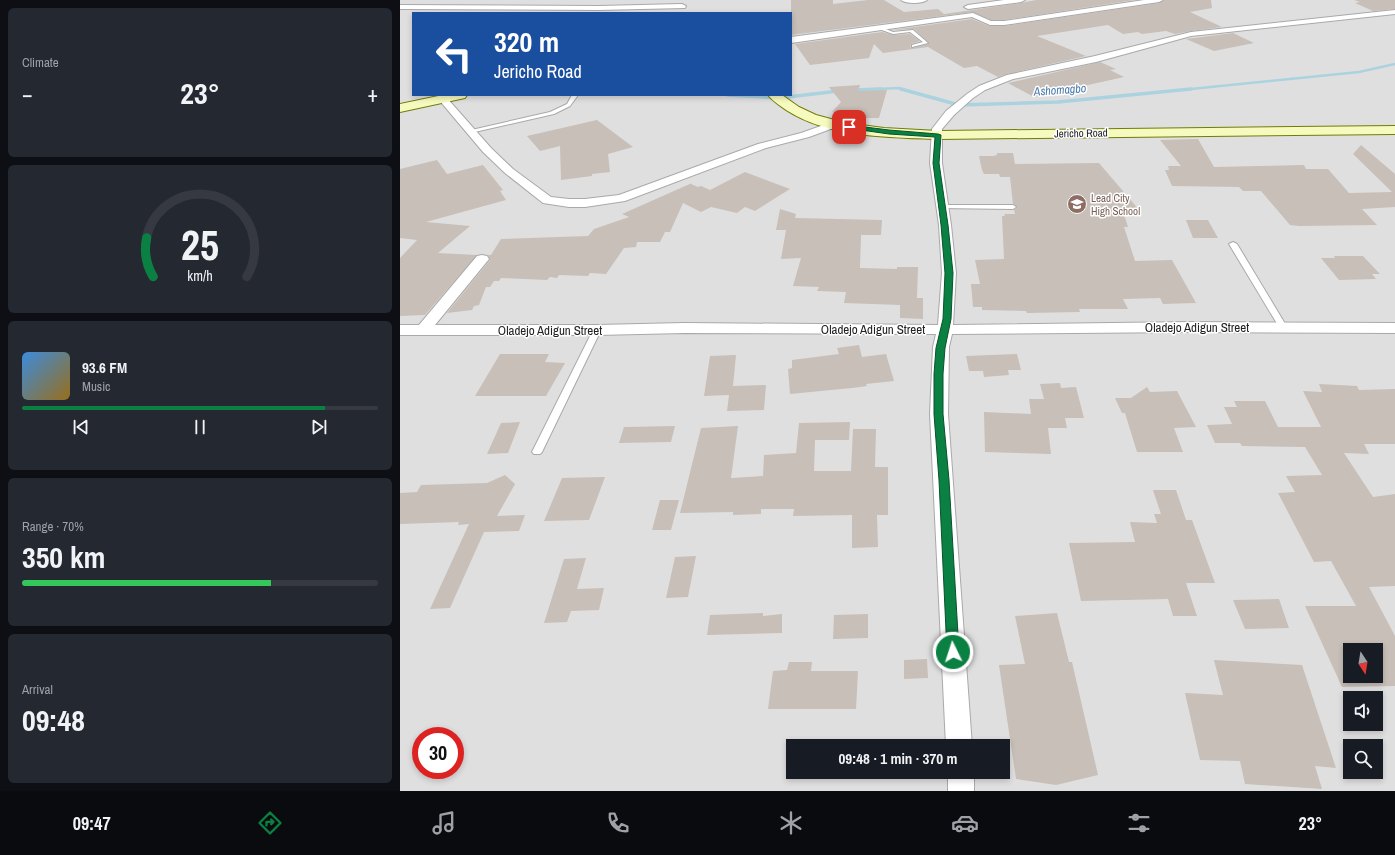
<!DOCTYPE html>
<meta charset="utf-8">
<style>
:root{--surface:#171b24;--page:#242831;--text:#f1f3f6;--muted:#9ea1a6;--line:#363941;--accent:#0b8043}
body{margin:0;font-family:"Archivo Narrow",sans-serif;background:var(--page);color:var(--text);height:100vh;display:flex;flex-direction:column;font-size:15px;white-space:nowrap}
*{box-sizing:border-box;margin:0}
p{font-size:13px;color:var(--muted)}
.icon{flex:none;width:22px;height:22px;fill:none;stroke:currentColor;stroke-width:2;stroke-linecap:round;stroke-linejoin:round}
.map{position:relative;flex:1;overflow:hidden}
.panel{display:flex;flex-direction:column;gap:8px;padding:8px;background:#0d0f14;width:400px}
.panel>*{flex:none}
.banner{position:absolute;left:12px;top:12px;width:380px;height:84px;border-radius:0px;box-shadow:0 2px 6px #0003;background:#1a4fa0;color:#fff;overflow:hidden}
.needle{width:26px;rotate:168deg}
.tools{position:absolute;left:943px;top:643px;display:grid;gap:8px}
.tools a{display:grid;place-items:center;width:40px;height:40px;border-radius:0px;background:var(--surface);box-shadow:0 2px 6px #0003;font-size:20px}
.speed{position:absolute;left:12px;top:727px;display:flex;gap:8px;font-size:20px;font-weight:700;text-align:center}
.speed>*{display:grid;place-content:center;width:52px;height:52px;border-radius:50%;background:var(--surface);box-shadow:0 2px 6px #0003;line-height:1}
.speed .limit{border:6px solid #d22;background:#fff;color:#111}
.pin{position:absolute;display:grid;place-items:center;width:34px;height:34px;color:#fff;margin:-17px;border-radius:8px;box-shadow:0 2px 6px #0006}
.me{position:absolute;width:44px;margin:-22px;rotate:356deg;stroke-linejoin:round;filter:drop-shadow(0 0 3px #0008)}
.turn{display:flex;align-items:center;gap:14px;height:84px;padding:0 16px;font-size:18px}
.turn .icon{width:52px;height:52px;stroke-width:2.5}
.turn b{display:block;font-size:28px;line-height:34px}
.big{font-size:30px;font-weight:800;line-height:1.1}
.panel .card{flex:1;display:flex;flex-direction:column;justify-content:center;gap:6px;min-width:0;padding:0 14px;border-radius:6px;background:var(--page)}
.panel .dial{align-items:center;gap:0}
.dial svg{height:104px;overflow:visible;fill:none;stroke:var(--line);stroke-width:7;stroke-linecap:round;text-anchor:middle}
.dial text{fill:var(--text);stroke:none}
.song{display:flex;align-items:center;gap:12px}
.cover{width:48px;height:48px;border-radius:6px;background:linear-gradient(135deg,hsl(210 70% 55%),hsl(40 70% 35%))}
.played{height:4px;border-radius:2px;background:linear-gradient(90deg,var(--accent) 85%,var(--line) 85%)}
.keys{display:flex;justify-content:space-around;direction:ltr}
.heat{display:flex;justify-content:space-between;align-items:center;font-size:22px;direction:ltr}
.charge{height:6px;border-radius:3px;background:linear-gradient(90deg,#34c759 70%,var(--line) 0)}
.trip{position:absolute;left:386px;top:739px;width:224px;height:40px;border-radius:0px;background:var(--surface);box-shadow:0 2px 6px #0003;font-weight:800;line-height:40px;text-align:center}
.menu{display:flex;height:64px;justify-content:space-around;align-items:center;background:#090b0e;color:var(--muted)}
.menu .icon{width:28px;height:28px}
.menu .current{color:var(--accent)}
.menu b{font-size:18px;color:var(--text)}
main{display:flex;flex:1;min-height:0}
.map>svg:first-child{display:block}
.residential{fill:#e0dfdf;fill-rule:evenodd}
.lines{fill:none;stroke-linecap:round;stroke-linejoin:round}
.stream-far1{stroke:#aad3df;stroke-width:2.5}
.stream{stroke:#aad3df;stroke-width:3.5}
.building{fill:#c7bfb8;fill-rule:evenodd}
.lane-casing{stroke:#a9a9a9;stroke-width:2}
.street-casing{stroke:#a9a9a9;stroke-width:2}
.secondary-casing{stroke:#707d05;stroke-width:2}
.lane{fill:#fff;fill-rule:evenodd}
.street{fill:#fff;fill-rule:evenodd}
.secondary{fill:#f7fabf;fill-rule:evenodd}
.route{fill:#0b8043;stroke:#07532c}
.labels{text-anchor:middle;stroke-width:3;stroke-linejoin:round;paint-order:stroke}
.far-street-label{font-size:11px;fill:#222;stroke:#fff}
.far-education-label{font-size:11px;fill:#785e54;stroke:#fff;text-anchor:start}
.far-water-label{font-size:12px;font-style:italic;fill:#4a7aab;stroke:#fff}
.street-label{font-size:13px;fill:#222;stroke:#fff}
</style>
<main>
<section class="panel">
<div class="card"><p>Climate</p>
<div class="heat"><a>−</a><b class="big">23°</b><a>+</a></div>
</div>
<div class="card dial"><svg viewBox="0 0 100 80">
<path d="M14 69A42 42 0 1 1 86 69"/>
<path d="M14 69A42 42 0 0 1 9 39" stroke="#0b8043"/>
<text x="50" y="56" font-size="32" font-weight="700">25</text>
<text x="50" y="72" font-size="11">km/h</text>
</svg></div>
<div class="card">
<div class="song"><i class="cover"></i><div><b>93.6 FM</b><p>Music</p></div></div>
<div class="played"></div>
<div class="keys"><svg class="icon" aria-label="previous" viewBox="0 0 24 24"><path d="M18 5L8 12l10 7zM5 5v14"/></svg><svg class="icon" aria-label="pause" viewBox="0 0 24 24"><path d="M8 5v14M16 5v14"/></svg><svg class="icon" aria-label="next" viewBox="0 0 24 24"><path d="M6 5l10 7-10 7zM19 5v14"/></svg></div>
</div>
<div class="card"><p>Range · 70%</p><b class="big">350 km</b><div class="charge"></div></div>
<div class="card"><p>Arrival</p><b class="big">09:48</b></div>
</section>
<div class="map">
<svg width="995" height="791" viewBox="0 0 995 791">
<rect width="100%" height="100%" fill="#f2efe9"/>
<!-- residential -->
<path class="residential" d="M0 0H995V791H0ZM13 13H391V95H13ZM950 650H976V676H950ZM950 698H976V724H950ZM21 736H55V770H21ZM393 746H603V772H393ZM950 746H976V772H950Z"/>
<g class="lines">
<!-- stream-far1 -->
<path class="stream-far1" d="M458 90 499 88 505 90
M781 90 959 72 995 64"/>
<!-- stream -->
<path class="stream" d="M501 89 559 105 658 102 791 89
M451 90 482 89
M328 95 379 98 439 91"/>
</g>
<!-- building -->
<path class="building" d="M391 0H433V4L468 0H484L504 12 538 9 544 14 621 3 636 0H734L604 20H591L573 12 391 35Z
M764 0H811L812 8 790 12 822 27 791 31 775 34 766 31 742 34 738 32 723 34 708 25 637 36 686 56 607 74 598 77 577 66 564 68 528 47 483 53 474 44 469 58 410 65 395 44 482 32 493 35 510 34 520 41 511 44 510 47 512 48 528 44 529 43 514 29 492 30 572 19 589 26H604L759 3Z
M954 0H995V9L973 11 955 3 960 2Z
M833 33 854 43 814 51 786 39Z
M700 62 716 69 710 70 724 77 634 97 608 83Z
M460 85 458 91 487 90 479 118H461L432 112 441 102 429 87Z
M197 120 233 147 208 154 210 172 192 174V176L161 180 160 146 140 151 127 136Z
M798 139 814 167 904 165 906 169H928L949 193 992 192 953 154 961 145 995 174V207L962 209 977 225 899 226 890 225 861 191H843L839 187 772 186 765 170H769L768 166H781L760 140Z
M597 153H613L615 164 699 163 740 211H723L728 227H724L735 261 772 260 796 303 763 304 760 298 723 299 728 309H679L680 312 627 313 626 311 582 310V307H573L571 284H580L575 260 604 259 602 216H605L604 214H615L614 210 617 207 613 204 610 177H600L599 174H584L582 170 579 156H593L597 155Z
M37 160 47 174 83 165 103 190 100 191 106 200 26 222 70 226 38 253 77 255 25 315 0 316V258L17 240 0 238V169Z
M345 172 390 189 355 211 345 207 337 213 311 207 301 212 283 203 270 232H265L260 242H237L236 247 224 248 206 274 190 273 188 276 159 275 157 278 150 277 147 280 101 278 99 281H94L90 287H86L79 305 74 306 72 310 47 313 90 260 88 255H91L101 239 188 236 194 229 229 217 222 214 292 183 291 184 298 187 301 186 310 190Z
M380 209 396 214 395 218 482 220 481 235H461L460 268 497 269V267H518L517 298H523V319L500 318V305L444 303 446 292 417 291 419 287 393 286 401 258 381 259 386 230H376Z
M786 220H808L818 238H793Z
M934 256H963L980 274H972L976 279 939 280 921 258H935Z
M459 345 462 357 486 354 494 381 466 384 467 386 452 388 390 394 388 369 392 368V360L439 354 437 348Z
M100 354H149L145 362 165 363 146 396H75Z
M617 354 621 370H608L609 375 584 377 583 371H569L566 356Z
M336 355 333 386 366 385 364 410 327 411 329 395 304 396 310 356Z
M660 383 661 388 676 387 684 418H665L667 428H648L651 454 585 452 584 412 631 414 629 399H644L640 384Z
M919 384 957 386 959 390 995 389V444H964L969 454 944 453 973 497 995 494V586L969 587 995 636V686L942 687 905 606H956L931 561 914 562 878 493 895 492 886 476 922 475 905 447 842 446 840 443H815L807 425 832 424 824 407H837L834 401H865L878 427H921L903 391 922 392ZM950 650H976V676H950Z
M747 387 750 392 777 391 796 427 774 428 783 452H737L725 413H722L715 398H731Z
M120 422 108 453 87 454 101 423Z
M450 422 449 440H415L414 471H451L453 429H476L475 467H488V515H477L478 547 452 548V515L393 516 394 509H361V514L333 515V512L280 513 301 428 338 426 331 478 363 476 364 455 396 453 399 423Z
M275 426 271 442 219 443 224 427Z
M105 475 115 484 97 516 125 515 119 531 84 532 50 608 30 609 69 524 58 525 59 522 0 524V493L17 492 21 485 87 483Z
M205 477 189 520 144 521 162 478Z
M753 490H776L786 520H792L815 583H786L797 616H773L768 599 681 601 669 543 735 542 730 522 757 523 754 514H761Z
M260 500H279L271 530H252Z
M296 556 288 597 266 598 275 557Z
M186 558 177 589 204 588 199 610 171 611 167 622 144 623 164 559Z
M879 599 889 628 845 629 833 600Z
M363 613V616L382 614V633L307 635 310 615Z
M657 613 669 662H672L698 775 656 785 616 779 599 665 625 664 615 616Z
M468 614V638L433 639 434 615Z
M527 659 528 678 504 679V660Z
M814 660 902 665 936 768 915 766 922 789 845 784 840 761 800 760 785 693 823 695Z
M389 662H412L411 671H458L456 709H368L373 671 387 670Z"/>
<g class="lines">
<defs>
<path id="lane" d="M481 27 493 32 513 30 528 43 512 47V45L523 42 510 32 493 34 479 29Z
M172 95H178L170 106 154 114 70 133 67 131 150 112 167 104Z
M541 205H613L616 207 613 209 539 208 538 207Z
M833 242 837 244 887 327 886 329H880L879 327 829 244Z
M194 328H197L201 330 142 452 140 454H134L132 452Z"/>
<path id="street" d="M501 0H527C522 4 506 4 501 0Z
M604 0H625L621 2 568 9 564 7 568 5Z
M744 0H763L759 2 604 25H590L572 17 391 43V37L573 13 591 21H604Z
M282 4 286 6 285 8 199 10 0 9V5L199 6Z
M995 10V14L791 36 696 62 613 79 585 90 573 98 554 115 542 129V163L551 225 556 273 553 325 790 322 995 323V333L790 332 552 334 549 347 548 414 572 746H546L530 414 533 347 536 334 284 333 197 335H0V325H19L77 256 82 255 87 256 89 259 35 325H197L284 323 538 325 542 273 539 225 530 163 532 129 546 111 567 94 579 86 607 75 695 56 791 32Z
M43 96 46 97 91 148 113 169 151 197 169 199H185L219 195 358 144 401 133 435 121 440 124 439 126 409 137 366 148 225 201 185 207H169L143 203 105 173 83 152 40 101 38 99 40 97Z
M548 772H574V791H548Z"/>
<path id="secondary" d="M43 95H67L65 98 0 112V104Z
M368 95H382L399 107 416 115 446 123 484 128 538 131 995 126V134L538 139C486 137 422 138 379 105 375 102 371 99 368 95Z"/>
</defs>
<!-- lane casing -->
<use href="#lane" class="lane-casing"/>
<!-- street casing -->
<use href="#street" class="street-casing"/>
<!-- secondary casing -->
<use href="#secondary" class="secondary-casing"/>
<!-- lane -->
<use href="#lane" class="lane"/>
<!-- street -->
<use href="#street" class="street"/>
<!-- secondary -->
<use href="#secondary" class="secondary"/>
</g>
<!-- route -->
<path class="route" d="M449 125 489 130 538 134 541 135 539 163 548 225 553 273 551 319 545 348 543 374V414L549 480 559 652 558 656 553 657 549 656 547 652 539 480 534 414V374L536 348 543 319 545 273 541 225 533 163 535 137 489 134 447 128 446 127Z"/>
<!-- icons -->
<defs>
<symbol id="school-disc" viewBox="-11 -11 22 22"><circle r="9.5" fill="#8d6e63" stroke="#fff"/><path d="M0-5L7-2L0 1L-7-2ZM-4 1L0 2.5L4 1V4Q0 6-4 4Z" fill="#fff"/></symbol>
</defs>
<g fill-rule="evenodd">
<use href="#school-disc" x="666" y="193" width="22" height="22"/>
</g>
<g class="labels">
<!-- far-street labels -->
<g class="far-street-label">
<text transform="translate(681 133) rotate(-1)" y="4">Jericho Road</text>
</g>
<!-- far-education labels -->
<g class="far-education-label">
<text x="691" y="202">Lead City<tspan x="691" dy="13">High School</tspan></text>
</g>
<!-- far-water labels -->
<g class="far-water-label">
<text transform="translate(660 90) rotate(-4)" y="4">Ashomagbo</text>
</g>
<!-- street labels -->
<g class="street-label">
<text x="797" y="332">Oladejo Adigun Street</text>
<text x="473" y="334">Oladejo Adigun Street</text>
<text x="150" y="335">Oladejo Adigun Street</text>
</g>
</g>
</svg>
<div class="tools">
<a><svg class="needle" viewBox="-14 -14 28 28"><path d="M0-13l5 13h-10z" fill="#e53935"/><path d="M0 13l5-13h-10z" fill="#9ea1a6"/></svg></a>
<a><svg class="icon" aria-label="sound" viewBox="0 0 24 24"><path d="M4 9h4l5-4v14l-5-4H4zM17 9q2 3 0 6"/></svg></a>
<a><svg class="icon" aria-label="search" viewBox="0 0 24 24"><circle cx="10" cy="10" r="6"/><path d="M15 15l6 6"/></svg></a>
</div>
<div class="speed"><div class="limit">30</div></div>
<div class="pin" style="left:449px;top:127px;background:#d93025"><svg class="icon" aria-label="arrive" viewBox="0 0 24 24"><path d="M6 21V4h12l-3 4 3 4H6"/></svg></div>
<svg class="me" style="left:553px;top:652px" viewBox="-20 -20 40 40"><circle r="17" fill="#0b8043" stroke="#fff" stroke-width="3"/><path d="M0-11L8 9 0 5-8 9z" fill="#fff"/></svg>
<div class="trip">09:48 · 1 min · 370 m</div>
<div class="banner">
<div class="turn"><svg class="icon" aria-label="left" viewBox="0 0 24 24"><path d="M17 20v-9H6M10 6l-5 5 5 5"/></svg><div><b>320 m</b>Jericho Road</div></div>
</div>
</div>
</main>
<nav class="menu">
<b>09:47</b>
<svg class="icon current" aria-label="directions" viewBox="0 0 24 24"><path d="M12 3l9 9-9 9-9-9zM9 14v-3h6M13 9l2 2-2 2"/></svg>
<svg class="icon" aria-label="music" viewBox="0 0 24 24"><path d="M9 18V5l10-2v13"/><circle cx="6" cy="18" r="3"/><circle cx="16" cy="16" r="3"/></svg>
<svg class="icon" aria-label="phone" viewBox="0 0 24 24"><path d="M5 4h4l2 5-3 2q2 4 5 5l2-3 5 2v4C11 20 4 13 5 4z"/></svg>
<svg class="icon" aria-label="climate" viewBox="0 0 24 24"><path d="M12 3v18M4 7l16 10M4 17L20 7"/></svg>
<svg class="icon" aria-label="car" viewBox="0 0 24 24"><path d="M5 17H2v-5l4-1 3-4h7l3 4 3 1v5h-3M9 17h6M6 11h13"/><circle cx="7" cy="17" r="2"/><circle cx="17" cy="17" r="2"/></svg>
<svg class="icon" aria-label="filters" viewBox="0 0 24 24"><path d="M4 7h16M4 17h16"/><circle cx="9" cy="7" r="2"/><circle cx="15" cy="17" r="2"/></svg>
<b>23°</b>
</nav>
